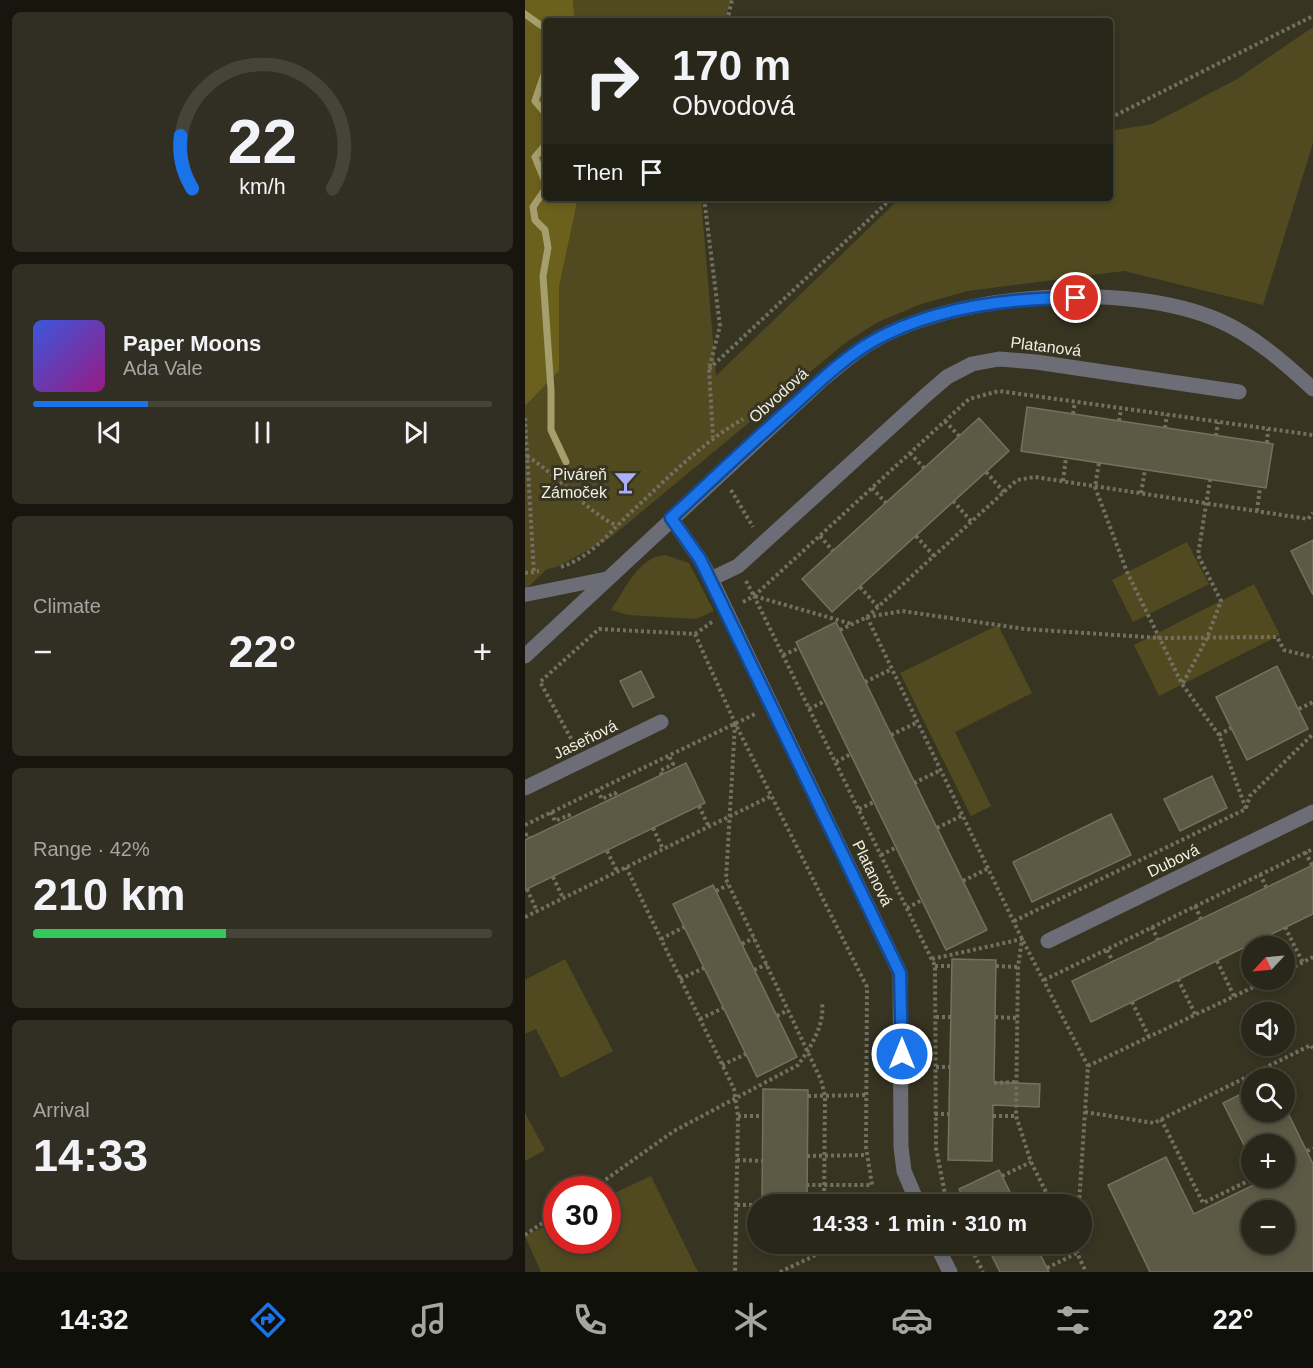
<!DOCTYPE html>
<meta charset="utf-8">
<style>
:root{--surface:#29271a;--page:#312f23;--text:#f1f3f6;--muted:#a5a5a2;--line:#454439;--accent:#1a73e8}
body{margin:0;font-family:Helvetica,sans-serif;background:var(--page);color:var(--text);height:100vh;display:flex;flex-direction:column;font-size:22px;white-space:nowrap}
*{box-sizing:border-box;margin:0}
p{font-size:20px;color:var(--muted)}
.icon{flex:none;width:33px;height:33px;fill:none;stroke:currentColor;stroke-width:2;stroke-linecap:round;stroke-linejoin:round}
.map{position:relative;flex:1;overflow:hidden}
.panel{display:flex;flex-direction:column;gap:12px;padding:12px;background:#17150e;width:525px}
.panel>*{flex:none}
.banner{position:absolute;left:18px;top:18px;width:570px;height:183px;border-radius:6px;box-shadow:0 3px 9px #0003,0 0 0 2px var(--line);background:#29271a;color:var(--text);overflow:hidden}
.needle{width:39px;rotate:244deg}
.tools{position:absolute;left:716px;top:936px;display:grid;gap:12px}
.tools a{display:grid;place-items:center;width:54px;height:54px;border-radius:50%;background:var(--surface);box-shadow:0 3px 9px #0003,0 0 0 2px var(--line);font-size:30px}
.speed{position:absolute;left:18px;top:1176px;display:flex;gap:12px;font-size:30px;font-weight:700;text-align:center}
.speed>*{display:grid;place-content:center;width:78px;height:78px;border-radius:50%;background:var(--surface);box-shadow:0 3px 9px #0003,0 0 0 2px var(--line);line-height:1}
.speed .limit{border:9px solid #d22;background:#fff;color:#111}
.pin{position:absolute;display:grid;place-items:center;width:51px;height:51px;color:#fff;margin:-26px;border:3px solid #fff;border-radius:50%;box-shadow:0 2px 6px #0007}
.me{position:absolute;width:66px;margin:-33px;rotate:0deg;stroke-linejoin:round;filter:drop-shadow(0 0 4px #0008)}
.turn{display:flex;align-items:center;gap:21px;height:126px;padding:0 30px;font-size:27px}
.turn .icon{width:78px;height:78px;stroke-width:2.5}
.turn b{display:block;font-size:42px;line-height:51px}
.then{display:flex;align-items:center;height:57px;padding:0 30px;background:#0003;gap:12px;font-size:22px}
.big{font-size:45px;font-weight:700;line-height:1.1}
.panel .card{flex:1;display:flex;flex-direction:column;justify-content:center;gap:9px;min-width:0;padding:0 21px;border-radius:9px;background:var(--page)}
.panel .dial{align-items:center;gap:0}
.dial svg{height:156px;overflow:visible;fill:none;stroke:var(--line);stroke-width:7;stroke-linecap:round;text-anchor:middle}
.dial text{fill:var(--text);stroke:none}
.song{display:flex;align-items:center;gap:18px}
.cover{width:72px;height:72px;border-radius:9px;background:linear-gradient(135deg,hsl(230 70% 55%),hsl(310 70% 35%))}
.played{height:6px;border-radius:3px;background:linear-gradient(90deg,var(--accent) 25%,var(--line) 25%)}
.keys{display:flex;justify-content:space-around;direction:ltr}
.heat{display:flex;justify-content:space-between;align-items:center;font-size:33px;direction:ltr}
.charge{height:9px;border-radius:4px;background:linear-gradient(90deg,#34c759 42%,var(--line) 0)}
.trip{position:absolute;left:222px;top:1194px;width:345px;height:60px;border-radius:30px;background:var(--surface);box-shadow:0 3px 9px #0003,0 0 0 2px var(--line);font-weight:700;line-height:60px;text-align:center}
.tab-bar{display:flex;height:96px;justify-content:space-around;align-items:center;background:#10100a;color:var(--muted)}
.tab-bar .icon{width:42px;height:42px}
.tab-bar .on{color:var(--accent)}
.tab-bar b{font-size:27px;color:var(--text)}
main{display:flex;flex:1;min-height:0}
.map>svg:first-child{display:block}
.green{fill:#514a20}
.forest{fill:#6b601c}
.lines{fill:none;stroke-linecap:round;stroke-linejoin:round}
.stream{stroke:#a69e6d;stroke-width:7}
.building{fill:#5c5945;stroke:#74715d;stroke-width:1.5;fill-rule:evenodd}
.path{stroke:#727060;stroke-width:4;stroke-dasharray:3 3;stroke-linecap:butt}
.lane{stroke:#6c6d76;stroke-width:14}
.street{stroke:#6c6d76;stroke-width:15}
.route-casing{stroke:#114b97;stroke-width:15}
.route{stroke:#1a73e8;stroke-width:10}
.labels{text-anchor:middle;stroke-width:6;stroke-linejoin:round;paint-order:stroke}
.street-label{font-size:16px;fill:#f0efe3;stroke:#373422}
.poi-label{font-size:16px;fill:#f0efe3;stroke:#373422;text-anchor:end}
</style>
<main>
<section class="panel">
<div class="card dial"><svg viewBox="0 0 100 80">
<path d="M14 69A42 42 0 1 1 86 69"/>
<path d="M14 69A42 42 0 0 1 8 42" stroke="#1a73e8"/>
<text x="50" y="56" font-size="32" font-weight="700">22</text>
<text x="50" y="72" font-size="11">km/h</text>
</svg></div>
<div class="card">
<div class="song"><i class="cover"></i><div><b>Paper Moons</b><p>Ada Vale</p></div></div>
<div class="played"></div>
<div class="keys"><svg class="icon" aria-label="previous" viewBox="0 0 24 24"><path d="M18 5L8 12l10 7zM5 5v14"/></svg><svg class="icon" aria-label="pause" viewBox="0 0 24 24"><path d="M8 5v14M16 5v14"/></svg><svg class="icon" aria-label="next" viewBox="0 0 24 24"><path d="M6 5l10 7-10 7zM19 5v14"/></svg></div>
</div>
<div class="card"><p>Climate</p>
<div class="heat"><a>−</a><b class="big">22°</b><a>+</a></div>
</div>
<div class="card"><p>Range · 42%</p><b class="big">210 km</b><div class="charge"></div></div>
<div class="card"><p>Arrival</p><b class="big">14:33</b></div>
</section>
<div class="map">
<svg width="788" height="1272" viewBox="0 0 788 1272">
<rect width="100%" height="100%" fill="#373422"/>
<!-- green -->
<path class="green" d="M48 0H206L200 21H50Z
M788 27V143L738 305 599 271 443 291 396 304 353 322 320 343 85 538 32 567 22 569 0 590V406L34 371V287L53 198H176L191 376 375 198H585V131L627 124 712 79Z
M662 542 684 584 608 622 587 580Z
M140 555 164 563 189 611 171 619 103 615 86 610C100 590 113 557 140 555Z
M729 584 755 635 634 696 609 645Z
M473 625 507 693 430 732 466 806 446 816 375 673Z
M40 959 88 1051 36 1078 11 1029 0 1034V980Z
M0 1113 20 1150 0 1161Z
M126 1176 173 1272H16L0 1236 31 1221 32 1240H82L83 1196Z"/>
<!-- forest -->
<path class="forest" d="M0 0H48L50 21H21V198H53L34 287V371L0 406Z"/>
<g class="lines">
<!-- stream -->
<path class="stream" d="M0 14 21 29
M21 69 10 101 21 114
M21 144 10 157 21 184
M21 188 8 207 10 220 20 230 23 248 18 276 26 390V430L41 462"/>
</g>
<!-- building -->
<path class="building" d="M502 407 748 444 741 488 496 451Z
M454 418 484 451 307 612 277 579Z
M788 540V595L766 551Z
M311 622 462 930 421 950 271 642Z
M752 666 783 729 722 760 691 697Z
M116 671 129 697 108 707 95 681Z
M161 763 180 803 0 890V840Z
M687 776 702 808 655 831 639 799Z
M586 814 606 855 507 902 488 862Z
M788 865V914L566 1022 547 981Z
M188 885 272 1057 232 1077 148 904Z
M427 959 471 960 469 1082 515 1084 514 1107 468 1105 467 1161 423 1160Z
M238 1089 283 1090 282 1204H237Z
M726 1089V1112H759V1105L788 1164V1272H625L583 1185 641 1157 669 1214 737 1181 735 1178H759V1144H726V1159L698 1103ZM726 1210H759V1244H726Z
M474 1170 491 1204H442L434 1189Z
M461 1244H510L524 1272H475Z"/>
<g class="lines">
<!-- path -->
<path class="path" d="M202 21 207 0
M585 118 788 16
M179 198 195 326 184 369 188 437
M184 369 367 198
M548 414 550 402
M0 418 9 573
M420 421 434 436
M594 421 596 409
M640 428 642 415
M691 436 693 422
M742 443 743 429
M385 453 399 468
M2 456C34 476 58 509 92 526
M461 472 479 492
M538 481 541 458
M347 488 361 503
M206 490 228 527
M616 493 620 470
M428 501 446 521
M732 511 735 487
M295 536 308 551
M391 536 409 556
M36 567C66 557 83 534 105 513 141 480 175 444 218 419
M0 573 14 571
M221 581 229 596 327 624
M335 587 353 607
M229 596 444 399 474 391 788 435
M218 602 229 596 410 966 411 1148 420 1194 426 1204
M342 617 497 939 563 1066 554 1204
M342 617 492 480 510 477 783 519 788 513
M315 630 342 617 377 611 500 629 636 638 752 637 759 650 788 657
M170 634 187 622
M258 655 274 648
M340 682 367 669
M658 683 682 638 696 601 673 555 685 480
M284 709 300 701
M774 709 788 702
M210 724 201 879 296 1080 300 1096 299 1204
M366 735 393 722
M694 735 706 728
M49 744 15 682 74 629 170 634 210 723 342 987 341 1147 347 1185H282
M311 762 326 754
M137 775 135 771 148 764 144 756
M389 783 416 770
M72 790 77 799 90 793 92 796
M174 806 184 827
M721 808 725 796 788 734
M334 809 349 802
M26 812 30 821 44 815 45 819
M0 825 232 713
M128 828 138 849
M412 828 438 815
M0 835 3 834 5 838
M82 851 92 871
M780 852 787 865
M356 855 372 847
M101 867 209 1089 213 1116 210 1272
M735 874 741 887
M28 877 38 898
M438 881 464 868
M2 889 12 911
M191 891 203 885
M670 906 676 919
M382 908 397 900
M0 917 246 796
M489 921 721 809 694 735 657 684 602 572 570 487 574 463
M627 927 633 940
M760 927 778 963
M136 939 159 927
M217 944 229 938
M582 950 588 962
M407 959 497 939 493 967 491 1116 506 1162 527 1204
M692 961 709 996
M410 966H426
M471 966 493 967
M229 970 242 964
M759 972 788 957
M155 979 179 968
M653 979 670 1014
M519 980 788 849
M607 1002 624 1037
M252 1016 263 1010
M411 1017H426
M470 1017 491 1018
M175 1019 198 1008
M197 1065 221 1054
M563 1066 743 980
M411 1067H425
M469 1083 491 1082
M283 1096 342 1095
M560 1112 629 1123 786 1045 788 1049
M410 1114H424
M213 1116H238
M468 1116H491
M636 1119 678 1203 729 1178
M782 1151 788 1148
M282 1156 341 1155
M212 1160 238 1161
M477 1176 506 1162
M66 1190 149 1131 273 1065C286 1047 300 1025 297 1002
M424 1202 437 1195
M212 1205H232
M0 1235 32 1213
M444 1244 458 1272
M552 1244V1253L561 1272
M446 1248 455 1244
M299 1251V1244
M522 1268 552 1253 547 1244
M255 1272 314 1244"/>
<!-- lane -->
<path class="lane" d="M0 595 84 578"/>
<!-- street -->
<path class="street" d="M146 518 175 559 186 579 375 973 376 1147 379 1171 393 1204
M186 579 213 566 400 396 422 377 447 364 474 359 511 362 714 392
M0 656 297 380C313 367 329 352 347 342 431 292 603 281 693 320 728 335 760 363 788 389
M0 788 136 722
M523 941 788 812
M411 1244 425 1272"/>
</g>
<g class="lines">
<defs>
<path id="route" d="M377 1054 375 973 175 559 146 518C187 480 228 441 270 404 294 382 320 357 348 341 409 307 482 298 551 298"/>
</defs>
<!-- route casing -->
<use href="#route" class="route-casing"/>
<!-- route -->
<use href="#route" class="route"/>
</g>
<!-- icons -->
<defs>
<symbol id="bar-bare" viewBox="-9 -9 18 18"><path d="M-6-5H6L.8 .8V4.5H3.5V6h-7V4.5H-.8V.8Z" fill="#aab0fb" stroke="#373422" stroke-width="2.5" paint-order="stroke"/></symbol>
</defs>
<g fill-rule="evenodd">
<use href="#bar-bare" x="84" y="466" width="33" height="33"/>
</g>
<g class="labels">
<!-- street labels -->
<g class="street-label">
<text transform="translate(521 346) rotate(7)" y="6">Platanová</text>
<text transform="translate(253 395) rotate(-42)" y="6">Obvodová</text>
<text transform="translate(60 739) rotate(-26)" y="6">Jaseňová</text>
<text transform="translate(648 860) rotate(-26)" y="6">Dubová</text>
<text transform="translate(348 873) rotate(64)" y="6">Platanová</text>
</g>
<!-- poi labels -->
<g class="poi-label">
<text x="82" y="480">Piváreň<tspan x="82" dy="18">Zámoček</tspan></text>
</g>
</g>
</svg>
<div class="tools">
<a><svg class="needle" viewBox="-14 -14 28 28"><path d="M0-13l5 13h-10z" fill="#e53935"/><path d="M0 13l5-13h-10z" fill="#a5a5a2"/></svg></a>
<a><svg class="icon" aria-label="sound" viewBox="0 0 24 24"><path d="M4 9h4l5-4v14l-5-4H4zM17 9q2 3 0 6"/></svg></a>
<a><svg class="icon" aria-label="search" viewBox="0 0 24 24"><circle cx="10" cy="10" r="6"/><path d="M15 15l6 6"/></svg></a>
<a>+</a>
<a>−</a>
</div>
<div class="speed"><div class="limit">30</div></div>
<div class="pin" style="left:551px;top:298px;background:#d93025"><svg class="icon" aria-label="arrive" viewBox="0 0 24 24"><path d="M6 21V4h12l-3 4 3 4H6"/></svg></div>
<svg class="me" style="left:377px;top:1054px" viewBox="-20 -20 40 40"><circle r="17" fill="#1a73e8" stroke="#fff" stroke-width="3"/><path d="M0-11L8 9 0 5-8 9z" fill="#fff"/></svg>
<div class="trip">14:33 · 1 min · 310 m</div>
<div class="banner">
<div class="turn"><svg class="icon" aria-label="right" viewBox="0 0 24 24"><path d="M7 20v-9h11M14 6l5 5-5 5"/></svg><div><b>170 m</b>Obvodová</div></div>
<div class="then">Then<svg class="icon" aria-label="arrive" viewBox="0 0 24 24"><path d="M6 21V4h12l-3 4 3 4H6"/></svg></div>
</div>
</div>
</main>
<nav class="tab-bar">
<b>14:32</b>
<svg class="icon on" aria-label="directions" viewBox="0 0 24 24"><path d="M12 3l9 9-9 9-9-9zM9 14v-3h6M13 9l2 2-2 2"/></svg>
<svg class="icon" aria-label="music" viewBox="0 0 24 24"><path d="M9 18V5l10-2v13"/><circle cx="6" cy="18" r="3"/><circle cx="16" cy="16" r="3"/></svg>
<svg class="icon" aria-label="phone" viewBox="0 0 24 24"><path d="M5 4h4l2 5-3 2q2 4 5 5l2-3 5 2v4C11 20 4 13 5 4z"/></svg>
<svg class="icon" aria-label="climate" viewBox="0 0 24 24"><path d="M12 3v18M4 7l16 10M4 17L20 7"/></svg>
<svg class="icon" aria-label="car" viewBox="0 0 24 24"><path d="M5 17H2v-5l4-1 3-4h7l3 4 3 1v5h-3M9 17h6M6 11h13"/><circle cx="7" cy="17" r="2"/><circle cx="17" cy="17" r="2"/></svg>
<svg class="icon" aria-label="filters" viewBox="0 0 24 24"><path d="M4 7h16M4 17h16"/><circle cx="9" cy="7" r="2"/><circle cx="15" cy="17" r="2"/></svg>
<b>22°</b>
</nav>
